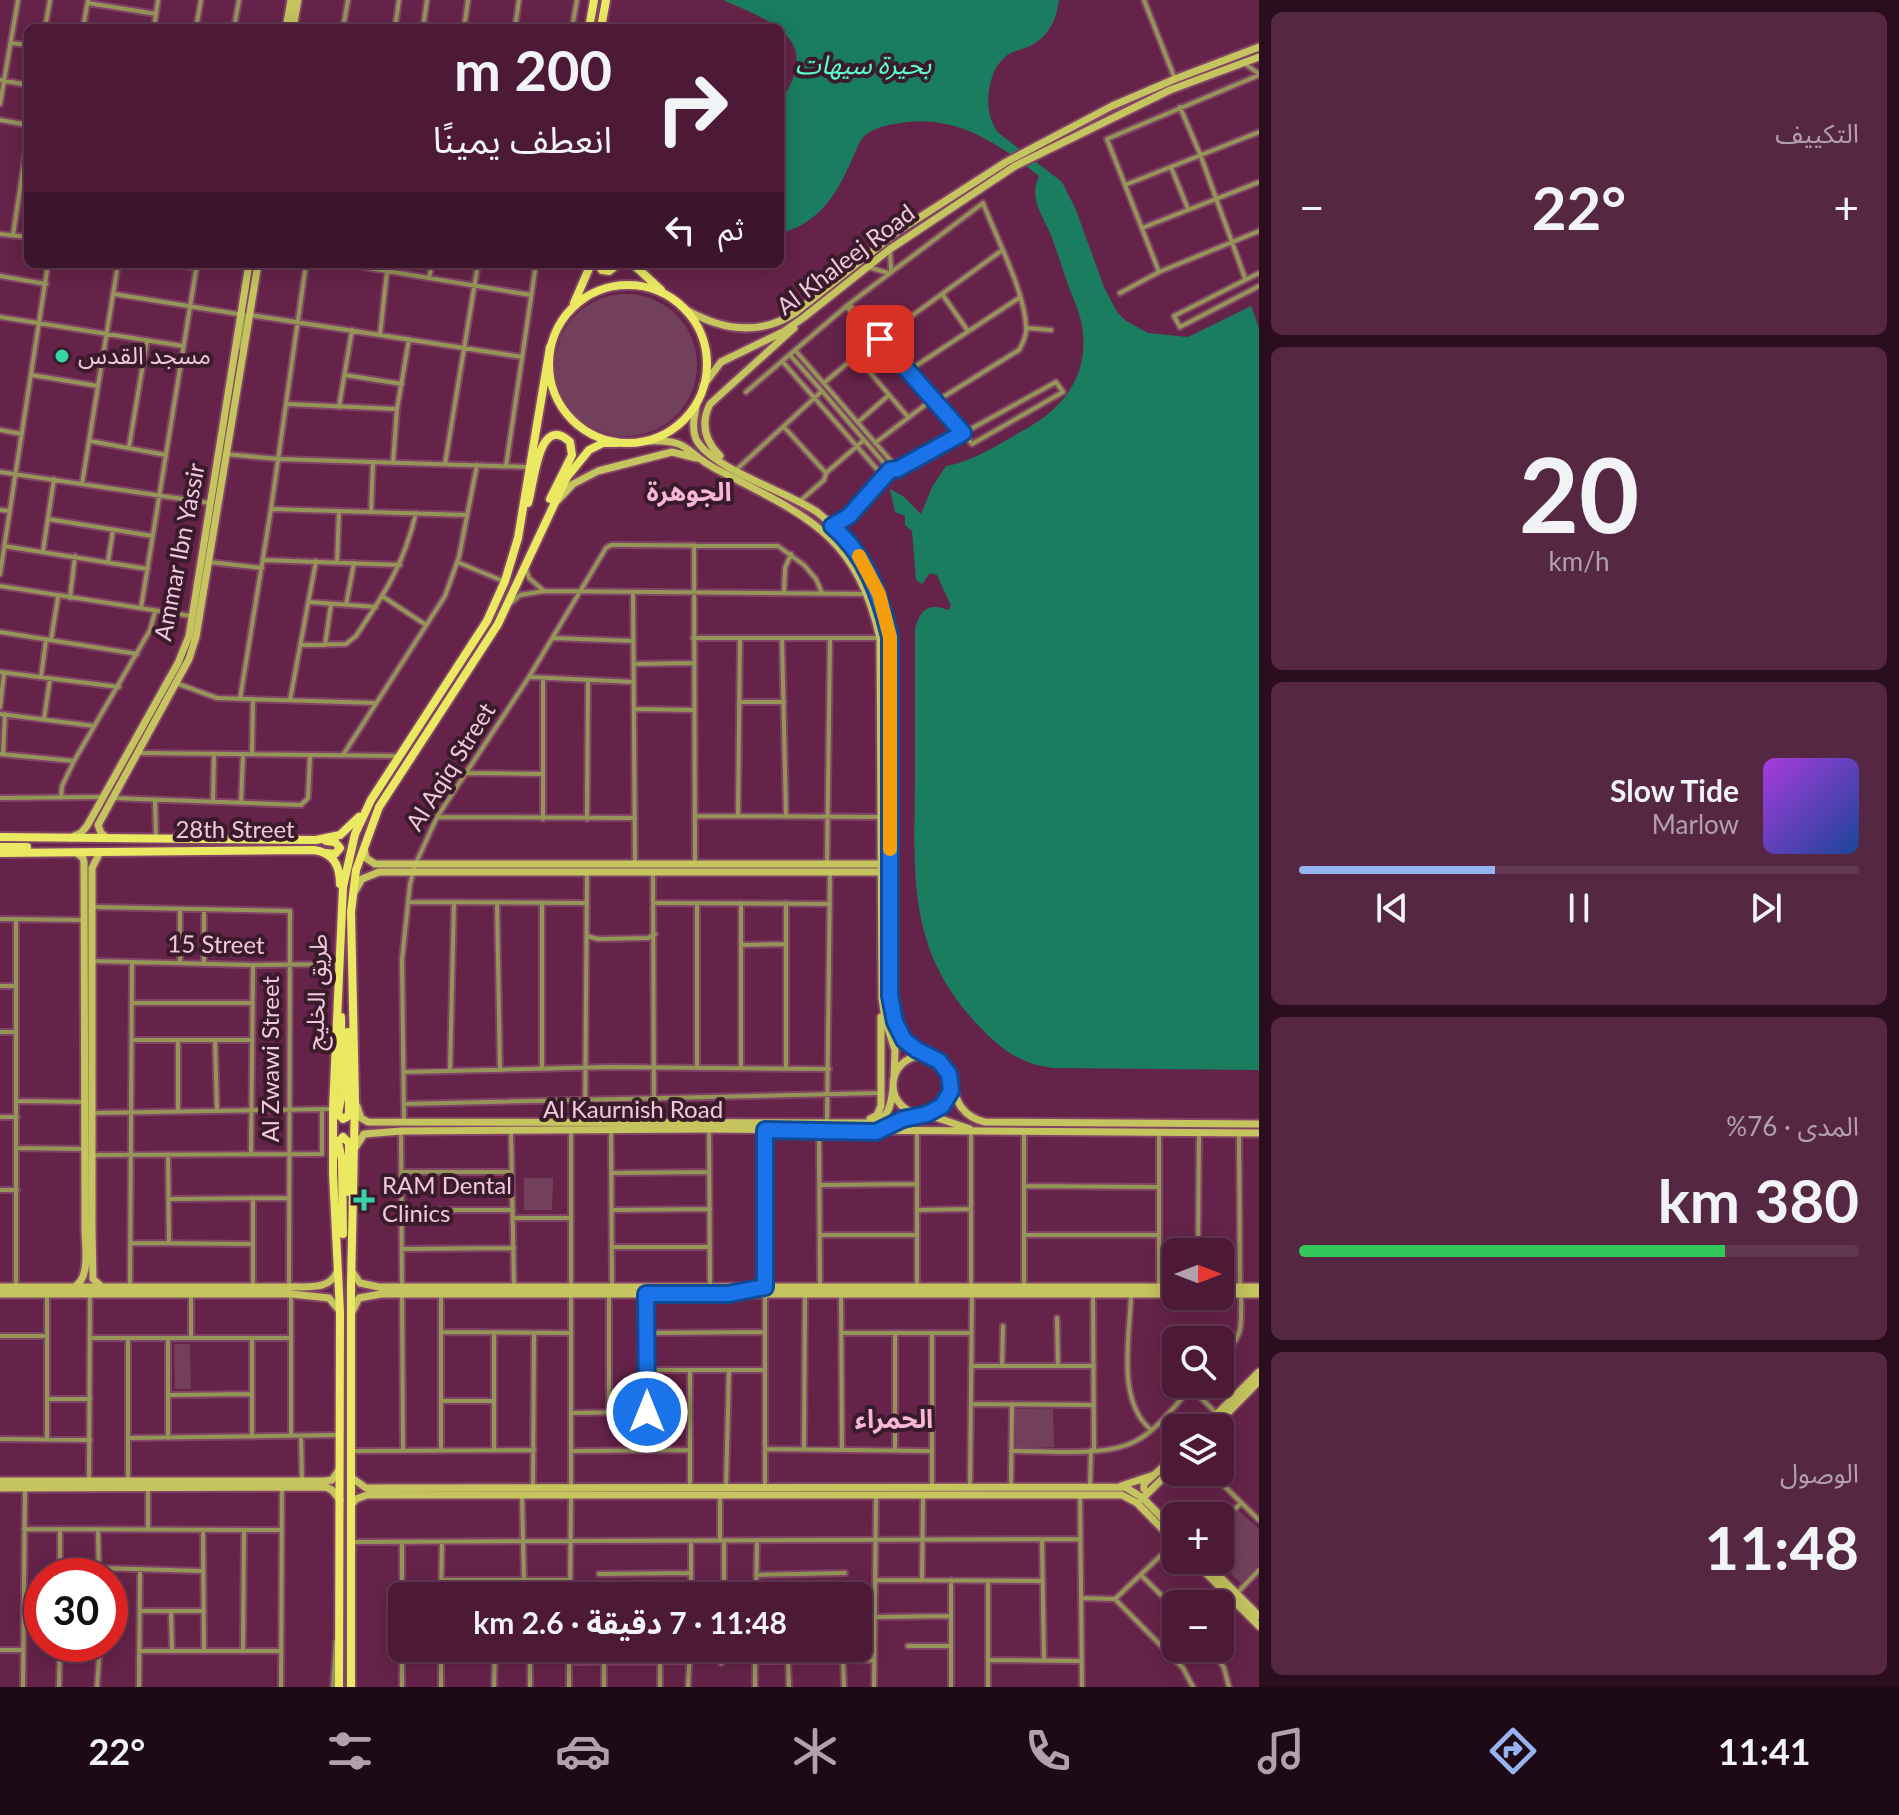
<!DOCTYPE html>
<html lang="ar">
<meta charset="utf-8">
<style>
:root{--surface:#4c1a37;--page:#562742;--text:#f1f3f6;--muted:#b2a1ad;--line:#633852;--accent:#95b2f1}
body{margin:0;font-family:Lato,"Noto Sans Arabic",sans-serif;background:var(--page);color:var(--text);direction:rtl;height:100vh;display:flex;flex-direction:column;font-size:30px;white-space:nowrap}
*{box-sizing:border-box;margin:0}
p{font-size:26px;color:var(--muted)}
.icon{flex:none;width:44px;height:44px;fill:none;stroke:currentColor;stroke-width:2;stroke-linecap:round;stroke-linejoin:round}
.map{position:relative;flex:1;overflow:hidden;direction:ltr}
.side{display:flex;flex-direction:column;gap:12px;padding:12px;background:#2a0e1e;width:640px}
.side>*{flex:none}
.top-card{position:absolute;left:24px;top:24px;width:760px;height:244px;border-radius:12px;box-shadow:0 4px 20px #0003,0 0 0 2px var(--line);direction:rtl;background:#4c1a37;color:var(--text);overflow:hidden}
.needle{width:52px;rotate:90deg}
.buttons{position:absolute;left:1162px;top:1238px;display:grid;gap:16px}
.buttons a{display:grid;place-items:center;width:72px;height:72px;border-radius:12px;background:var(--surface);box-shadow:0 4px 20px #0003,0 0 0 2px var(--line);font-size:40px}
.speed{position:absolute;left:24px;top:1558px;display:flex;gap:16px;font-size:40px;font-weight:700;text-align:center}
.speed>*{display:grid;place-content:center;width:104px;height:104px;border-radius:50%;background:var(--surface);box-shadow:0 4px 20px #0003,0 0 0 2px var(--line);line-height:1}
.speed .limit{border:12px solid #d22;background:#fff;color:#111}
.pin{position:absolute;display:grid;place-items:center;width:68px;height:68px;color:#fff;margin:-34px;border-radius:16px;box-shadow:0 4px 12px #0006}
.me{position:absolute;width:88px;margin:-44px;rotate:0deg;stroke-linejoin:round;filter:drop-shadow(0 0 6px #0008)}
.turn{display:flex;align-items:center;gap:28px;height:168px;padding:0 40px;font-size:36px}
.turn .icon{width:104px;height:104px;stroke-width:2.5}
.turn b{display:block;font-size:56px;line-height:68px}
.then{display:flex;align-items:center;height:76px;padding:0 40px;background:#0003;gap:16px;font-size:30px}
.big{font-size:60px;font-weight:700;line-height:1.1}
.side .card{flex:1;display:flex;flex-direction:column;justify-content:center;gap:12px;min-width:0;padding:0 28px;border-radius:12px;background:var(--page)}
.side .dial{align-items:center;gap:0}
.dial b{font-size:104px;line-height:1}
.song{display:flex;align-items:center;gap:24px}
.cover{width:96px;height:96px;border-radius:12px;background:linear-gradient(135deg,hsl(280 70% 55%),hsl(220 70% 35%))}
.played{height:8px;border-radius:4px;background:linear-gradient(90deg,var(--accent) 35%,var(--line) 35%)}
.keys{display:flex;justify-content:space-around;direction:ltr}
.heat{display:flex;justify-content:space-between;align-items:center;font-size:44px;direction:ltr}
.charge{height:12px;border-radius:6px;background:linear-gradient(90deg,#34c759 76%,var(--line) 0)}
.trip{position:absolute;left:388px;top:1582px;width:484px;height:80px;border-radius:12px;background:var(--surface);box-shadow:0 4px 20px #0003,0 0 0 2px var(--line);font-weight:700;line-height:80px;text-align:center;direction:rtl}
.tabs{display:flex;height:128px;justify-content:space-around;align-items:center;background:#1e0a16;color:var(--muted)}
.tabs .icon{width:56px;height:56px}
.tabs .selected{color:var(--accent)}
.tabs b{font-size:36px;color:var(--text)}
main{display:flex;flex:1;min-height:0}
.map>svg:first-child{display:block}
.green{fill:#73405b}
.water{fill:#1a7d60}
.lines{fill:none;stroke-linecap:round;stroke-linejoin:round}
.street-casing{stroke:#824466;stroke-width:8}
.secondary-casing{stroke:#824466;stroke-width:11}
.primary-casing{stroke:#824466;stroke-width:12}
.street{stroke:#959558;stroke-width:4}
.secondary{stroke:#c5c45f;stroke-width:7}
.primary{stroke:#ebe962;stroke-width:8}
.route-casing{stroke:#114b97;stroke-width:20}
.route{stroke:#1a73e8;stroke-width:14}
.slow{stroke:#f59e0b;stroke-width:14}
.poi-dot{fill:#37d4a6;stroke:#391b2b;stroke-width:3}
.labels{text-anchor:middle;stroke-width:8;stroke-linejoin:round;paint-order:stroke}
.street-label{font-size:24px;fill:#f1c7db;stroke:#391b2b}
.poi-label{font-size:24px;fill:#f1c7db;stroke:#391b2b;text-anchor:start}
.water-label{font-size:26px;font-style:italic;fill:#5cfecb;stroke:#391b2b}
.neighbourhood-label{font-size:26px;font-weight:bold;fill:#f6b6d5;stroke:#391b2b}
</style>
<main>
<section class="side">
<div class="card"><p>التكييف</p>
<div class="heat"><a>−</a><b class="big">22°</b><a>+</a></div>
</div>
<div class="card dial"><b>20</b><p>km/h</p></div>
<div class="card">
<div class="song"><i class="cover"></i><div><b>Slow Tide</b><p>Marlow</p></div></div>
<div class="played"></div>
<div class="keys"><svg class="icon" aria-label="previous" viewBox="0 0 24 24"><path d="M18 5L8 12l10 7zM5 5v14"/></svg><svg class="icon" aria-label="pause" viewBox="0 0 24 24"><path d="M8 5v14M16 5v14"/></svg><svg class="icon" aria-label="next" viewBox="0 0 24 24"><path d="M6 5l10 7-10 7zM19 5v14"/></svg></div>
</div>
<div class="card"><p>المدى · 76%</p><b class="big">380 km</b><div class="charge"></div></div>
<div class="card"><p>الوصول</p><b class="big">11:48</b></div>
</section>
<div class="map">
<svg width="1259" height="1687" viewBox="0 0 1259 1687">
<rect width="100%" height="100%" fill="#662349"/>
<!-- green -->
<path class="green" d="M555 365a71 71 0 1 1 142 0a71 71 0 1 1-142 0Z
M524 1178H553L552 1210H524Z
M174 1344H190L191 1389H175Z
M1016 1409H1053L1054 1447H1016Z
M1239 1511 1259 1529V1565L1241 1583 1216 1560H1220V1531Z"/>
<!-- water -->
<path class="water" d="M723 0H1059C1056 22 1047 40 1025 48 1017 51 1009 52 1003 59 986 75 982 117 1000 134L1062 182 1076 210 1104 287 1117 312 1126 321 1148 333 1188 337 1251 306 1259 328V1070L1055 1068C1023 1066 1000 1049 978 1025 907 951 914 875 915 781 915 730 915 680 915 629 920 610 928 602 948 610L951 606 937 575 930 573 922 584 916 580 912 531 905 525V516L895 512 890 489 903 496 921 514 932 487 946 466C974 461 999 444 1024 430 1064 408 1090 375 1082 326 1080 312 1073 299 1068 285 1062 268 1057 250 1050 233 1041 213 1029 197 1039 176 995 141 953 112 894 124 883 126 868 130 861 140 856 148 853 159 848 168 834 199 815 225 780 233V102C824 39 773 22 723 0Z"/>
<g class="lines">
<defs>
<path id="street" d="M1144 0 1175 79
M88 3 156 14
M45 28 50 0
M83 28 88 0
M154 28 158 0
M196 28 201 0
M234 28 239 0
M343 28 348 0
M395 28 399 0
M423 28 427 0
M464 28 468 0
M515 28 519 0
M572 28 577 0
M11 43 28 45
M1244 63 1259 74
M0 80 28 85
M0 104 18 0
M1180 107 1200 154 1245 278
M0 120 28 125
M1171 167 1188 209
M1125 185 1259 132
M1142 228 1259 182
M0 234 28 237
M13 235 28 137
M890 251 891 270
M169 264 196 268
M345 264 531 295
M868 267 888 273
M1159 272 1107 139 1259 75
M1259 273 1174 316 1180 327 1259 286
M0 276 46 284
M429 278 432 264
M1120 293 1159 272 1259 231
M114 294 244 315 241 348
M942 294 968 331
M846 306 958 436
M250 315 522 357
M0 317 183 346
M1027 328 1051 330
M380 335 387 271
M880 339 1001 251
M795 350 898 469
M782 361 883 476
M908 371 1019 298
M32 375 98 386
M345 375 402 384
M824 383 856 356 908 417
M822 391 890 470
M746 392 849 304 983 203C996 237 1025 292 1026 327 1027 335 1023 343 1019 350L935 402
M287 404 397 409
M339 407 352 330
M858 422 889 395
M784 427 826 473 864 440
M0 430 22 434
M90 441 166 455
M875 443 929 402
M129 447 147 340
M225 454 279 459 528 467
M393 463 397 409 409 339
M445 464 478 264
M506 466 536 264
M736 470 822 391 790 355
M0 472 210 503
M82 484 118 264
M799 502 824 480 826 473
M271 509 467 515
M0 510 10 511
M371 512 373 462
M48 519 153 536
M834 525 849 516 890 470 898 469 1056 382 1063 392 972 444C931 397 890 350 849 304
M694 545 695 863
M4 546 148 569
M43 551 54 479
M263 560 400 565
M108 562 113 530
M209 562 262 568
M337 562 339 511
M457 562 503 581
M526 569 529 578 544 591
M0 574 48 264
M0 586 191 616
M633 592 635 863
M784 592 785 568 791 554
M382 596 426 625
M70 598 75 556
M309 602 376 607
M512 602 520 595 544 591 863 594
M346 605 354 563
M141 608 197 264
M0 632 137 654
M553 638 633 641
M693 638H879
M782 639 786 816
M51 640 58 597
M301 645 346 644 356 636C385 593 404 564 416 513
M325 645 331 604
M634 664 693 663
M0 672 119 687
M41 677 46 640
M529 677 634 682
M176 683 217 698 375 703
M240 699 271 509 306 264
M290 700 316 561
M740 702H784
M0 707 4 673
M634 709 694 710
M0 714 94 726
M44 719 50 679
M139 753 398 756
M0 754 74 761
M3 754 5 714
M252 754 253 699
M343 755 445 596 459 557 477 465
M466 773 543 774
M0 798 102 797
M61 798 62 786 74 761 150 630 155 612
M112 798 301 805 308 798 310 756
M155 800 156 838
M213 802 214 754
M241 803 243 754
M695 816 881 817
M738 816 740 638
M437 817 635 818
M543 819V678
M587 819 588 680
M827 864 830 638
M653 874 654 1122
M409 902 587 903
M497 903 500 1070
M656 903 830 904
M697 903V1068
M741 903V1068
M786 903V1069
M93 907 290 911 289 1287
M180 909V963
M0 919 85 920
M16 919V1287
M587 936 598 939 648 938 655 934
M741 945 786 944
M93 961 253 965 339 964
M204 964V910
M0 986H16
M132 1003H251
M0 1032H16
M132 1040H251
M178 1040V1112
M215 1040 217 1111
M542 1069V904
M450 1071 454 902
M404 1072 611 1067 829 1069
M17 1101 85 1102
M404 1104 881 1093
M92 1113 333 1109
M0 1117H17
M404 1120 402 960 410 884 415 865 437 817 529 677 606 548 611 545H624L778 546 804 565 816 579 822 593
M585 1122 587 874
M827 1122 830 872
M709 1129 710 1287
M401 1131 402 1288
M511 1131 514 1287
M611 1131 612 1287
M819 1131 820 1287
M917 1132V1286
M1024 1132V1287
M971 1133V1286
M1239 1133 1240 1286
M17 1148 85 1149
M251 1154 253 965
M92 1155 322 1154V1109
M168 1155 169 1243
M402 1172H512
M612 1173 709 1172
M820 1185 917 1184
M1024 1186 1158 1187
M0 1190H17
M169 1199 289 1198
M402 1210H513
M612 1210 710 1209
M917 1210 971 1209
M514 1218H571
M820 1235H917
M1025 1235H1158
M132 1243 253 1244
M612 1247H710
M402 1249 514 1248
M1198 1252 1199 1134
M130 1287 132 962
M253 1287V1198
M571 1287V1130
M765 1287V1130
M1159 1287V1134
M191 1294V1338
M291 1294V1436
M402 1294 403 1450
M571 1294V1488
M646 1294 647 1412
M841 1294 842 1450
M1093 1294 1094 1450
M1131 1294C1130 1336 1116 1399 1150 1429
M1057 1318 1058 1366
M442 1332 571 1333
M647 1333 765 1332
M842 1333H971
M895 1333V1450
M932 1333V1486
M0 1336H47
M90 1338H291
M168 1338V1438
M252 1338V1437
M128 1339V1481
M1220 1359C1245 1334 1241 1328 1241 1294
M972 1366H1094
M1002 1366 1003 1326
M647 1370H765
M1191 1388 1217 1414
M168 1395 252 1394
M48 1399H90
M441 1401H494
M971 1404 1094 1405
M609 1412V1294
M572 1413 690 1411
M301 1436 302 1481
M128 1438 337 1435
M0 1439 90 1440
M47 1439V1294
M765 1449 932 1451
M804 1449 805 1294
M441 1450V1294
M494 1450V1333
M352 1451 534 1450
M572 1451 690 1450
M1011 1451C1047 1450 1104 1458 1136 1441 1159 1429 1177 1402 1195 1384
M1210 1472 1259 1520
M89 1480 90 1294
M533 1486 534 1333
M1011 1486 1012 1404
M690 1487V1370
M726 1487 729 1370
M1090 1487 1091 1450
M148 1488V1529
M765 1488V1294
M970 1488 972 1294
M1080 1495 1082 1687
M522 1496 524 1580
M720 1496V1541
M1220 1524 1241 1503
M24 1529 282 1530
M60 1529V1576
M98 1530 99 1576
M203 1530 204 1651
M1042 1540 1044 1661
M353 1542 1080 1539
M99 1568 203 1571
M599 1574 691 1573
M756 1575 845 1573
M1141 1575 1176 1610
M441 1580H570
M875 1580 1042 1581
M922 1580 923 1496
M951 1580V1687
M988 1581V1687
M1237 1593 1259 1570
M441 1596 442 1542
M570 1596 571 1496
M691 1596V1541
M724 1596V1541
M756 1596 757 1541
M1081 1598 1115 1599 1175 1542
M1115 1599 1183 1668 1193 1687
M140 1611H204
M171 1611 172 1651
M875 1617 951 1616
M908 1646H951
M592 1648V1662
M721 1648V1663
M853 1648V1660
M1212 1648 1224 1668 1229 1687
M0 1650H23
M140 1651H281
M243 1651 244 1530
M843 1660 844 1687
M988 1660 1082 1661
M660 1661V1687
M755 1661 874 1660
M788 1661 789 1687
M569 1662 690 1661
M23 1687 25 1487
M59 1687 60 1644
M97 1687 100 1644
M139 1687 140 1569
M281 1687 282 1487
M333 1687 336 1642
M402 1687V1542
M441 1687V1648
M494 1687 495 1648
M530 1687V1648
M569 1687V1648
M604 1687V1662
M688 1687 690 1648
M755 1687V1648
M874 1687 876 1496"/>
<path id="secondary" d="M286 28 291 0
M293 28 298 0
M683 308C720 330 758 337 795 313L897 232 1006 162 1112 106 1175 79 1259 47
M703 386 721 362 783 332 803 318 890 249 1015 166 1170 90 1259 57
M697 402C695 414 691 427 696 439 710 468 788 492 817 512 825 518 833 526 840 533 868 561 881 599 890 637L891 1005C897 1032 907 1045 932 1058
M647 441C692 439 683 452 718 470 806 516 856 533 880 638L882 998 885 1019 895 1050 894 1078
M720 456C705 441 700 424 710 404L794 328
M558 500 573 484 598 471 672 452 696 458
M70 838 81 833 87 826 178 663 189 636 249 264
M107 838 101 833 98 825 189 659 196 637 258 264
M364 849 366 858 375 864H882
M100 852 92 868V1231L93 1279 102 1287
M355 891 362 879 379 872H881L885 870
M893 1085a29 29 0 1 1 58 0a29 29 0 1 1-58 0Z
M951 1083C957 1103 963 1117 985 1122L1259 1124
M357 1106 361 1118 368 1122 868 1123C889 1120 891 1106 893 1088
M929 1115 970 1129
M870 1119 877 1115 881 1106V1017
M882 1130 903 1119 918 1115
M355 1148 364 1134 401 1131 709 1129 1259 1133
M353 1273 360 1283 379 1287H1176
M0 1287H289C306 1286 329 1291 337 1272
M74 1287C91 1278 85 1246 85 1229L84 862 83 858 77 853
M1220 1287H1259
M0 1294H291L329 1298 339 1310
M1220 1294H1259
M352 1312 359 1298 381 1294H1176
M1203 1428 1259 1372
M1213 1428 1259 1381
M352 1478 366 1488 1125 1487 1143 1498 1176 1532
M0 1481H325L332 1480 339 1470
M1121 1486 1151 1476
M0 1488 326 1487 332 1490 340 1500
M1148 1492 1144 1489V1484L1176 1455
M1142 1499 1176 1465
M351 1505 356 1499 367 1495H1122L1137 1503 1176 1543
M1193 1560 1259 1626
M1203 1560 1259 1616"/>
<path id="primary" d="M589 28 594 0
M601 28 606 0
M598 264 602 270 609 271 618 264
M633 264 661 290
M549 364a79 79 0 1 1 158 0a79 79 0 1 1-158 0Z
M574 303 591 264
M528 503C534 485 538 412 570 442L572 455 550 499
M0 837 316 840 340 835 359 817
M326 841 335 842 340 848 335 854 326 853
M0 847H27
M0 853 314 850C334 853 340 866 340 884
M341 1017 342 1092 338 1114 343 1119 347 1117 349 1113 348 1032
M343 1234 342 1160 338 1142 343 1137 349 1143V1192
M339 1687 340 1312 333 1174V1109L343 887 355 834 371 800 487 621 505 581 518 538 550 347
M351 1687V1285L355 1100 351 912 356 870 379 807 498 624 567 477 589 450 603 443H617"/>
</defs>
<!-- street casing -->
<use href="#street" class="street-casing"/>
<!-- secondary casing -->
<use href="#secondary" class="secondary-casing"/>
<!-- primary casing -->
<use href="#primary" class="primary-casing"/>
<!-- street -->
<use href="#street" class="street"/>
<!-- secondary -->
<use href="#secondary" class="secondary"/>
<!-- primary -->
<use href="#primary" class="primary"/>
</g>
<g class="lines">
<defs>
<path id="route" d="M647 1412 646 1294H728L765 1287V1130L876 1132 903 1119 927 1114 942 1106 951 1091 949 1074 939 1061 917 1050 904 1040 895 1022 890 996V637C880 595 866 555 832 526L849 516 890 470 898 469 963 433 880 339"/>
</defs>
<!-- route casing -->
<use href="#route" class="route-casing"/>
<!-- route -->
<use href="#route" class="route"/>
<!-- slow -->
<path class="slow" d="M859 556 879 594 890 637V849"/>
</g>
<!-- markers -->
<g class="poi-dot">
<circle cx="62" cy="356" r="8"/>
<path d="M360 1188h8v8h8v8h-8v8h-8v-8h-8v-8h8z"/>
</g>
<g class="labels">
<!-- street labels -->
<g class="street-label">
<text transform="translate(846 260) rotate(-37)" y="8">Al Khaleej Road</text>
<text transform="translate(180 552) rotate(-79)" y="8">Ammar Ibn Yassir</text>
<text transform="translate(451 767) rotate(-58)" y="8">Al Aqiq Street</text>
<text x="235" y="838">28th Street</text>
<text transform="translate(216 945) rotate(1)" y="8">15 Street</text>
<text transform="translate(317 992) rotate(-88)" y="8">طريق الخليج</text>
<text transform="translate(271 1059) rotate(-90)" y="8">Al Zwawi Street</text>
<text x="633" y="1118">Al Kaurnish Road</text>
</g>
<!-- poi labels -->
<g class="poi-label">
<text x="78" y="364">مسجد القدس</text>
<text x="382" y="1194">RAM Dental<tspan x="382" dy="28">Clinics</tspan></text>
</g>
<!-- water labels -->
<g class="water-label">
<text x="863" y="74">بحيرة سيهات</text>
</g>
<!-- neighbourhood labels -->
<g class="neighbourhood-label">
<text x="689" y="501">الجوهرة</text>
<text x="894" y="1428">الحمراء</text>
</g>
</g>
</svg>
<div class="buttons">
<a><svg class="needle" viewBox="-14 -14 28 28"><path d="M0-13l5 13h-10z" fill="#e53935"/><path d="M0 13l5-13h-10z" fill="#b2a1ad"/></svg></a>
<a><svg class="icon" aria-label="search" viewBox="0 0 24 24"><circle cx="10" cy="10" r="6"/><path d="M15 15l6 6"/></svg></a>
<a><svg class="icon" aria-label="layers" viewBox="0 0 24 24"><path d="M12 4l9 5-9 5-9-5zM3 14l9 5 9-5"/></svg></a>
<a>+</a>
<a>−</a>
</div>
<div class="speed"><div class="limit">30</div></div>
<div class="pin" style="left:880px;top:339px;background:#d93025"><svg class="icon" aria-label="arrive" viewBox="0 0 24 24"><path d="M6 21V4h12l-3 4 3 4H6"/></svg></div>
<svg class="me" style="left:647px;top:1412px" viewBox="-20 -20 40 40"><circle r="17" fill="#1a73e8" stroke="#fff" stroke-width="3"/><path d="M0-11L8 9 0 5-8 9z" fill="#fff"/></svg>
<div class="trip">11:48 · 7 دقيقة · 2.6 km</div>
<div class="top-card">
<div class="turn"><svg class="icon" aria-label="right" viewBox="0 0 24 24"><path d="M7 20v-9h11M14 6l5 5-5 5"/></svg><div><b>200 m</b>انعطف يمينًا</div></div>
<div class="then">ثم<svg class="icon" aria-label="left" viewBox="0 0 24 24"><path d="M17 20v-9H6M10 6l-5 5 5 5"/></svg></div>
</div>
</div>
</main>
<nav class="tabs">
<b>11:41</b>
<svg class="icon selected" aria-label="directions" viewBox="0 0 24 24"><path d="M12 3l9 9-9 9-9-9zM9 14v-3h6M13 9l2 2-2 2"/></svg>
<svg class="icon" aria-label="music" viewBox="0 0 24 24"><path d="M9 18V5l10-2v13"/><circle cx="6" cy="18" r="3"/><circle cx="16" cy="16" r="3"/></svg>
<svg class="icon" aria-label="phone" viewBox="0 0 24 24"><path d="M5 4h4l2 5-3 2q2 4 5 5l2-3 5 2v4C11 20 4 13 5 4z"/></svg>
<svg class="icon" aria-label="climate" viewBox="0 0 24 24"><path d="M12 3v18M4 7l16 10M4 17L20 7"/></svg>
<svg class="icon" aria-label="car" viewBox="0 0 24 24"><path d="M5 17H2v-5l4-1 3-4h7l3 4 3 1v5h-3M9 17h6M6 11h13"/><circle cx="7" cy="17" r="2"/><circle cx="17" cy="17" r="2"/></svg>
<svg class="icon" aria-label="filters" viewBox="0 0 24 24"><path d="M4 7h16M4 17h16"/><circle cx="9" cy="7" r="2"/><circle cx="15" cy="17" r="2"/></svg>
<b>22°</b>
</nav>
